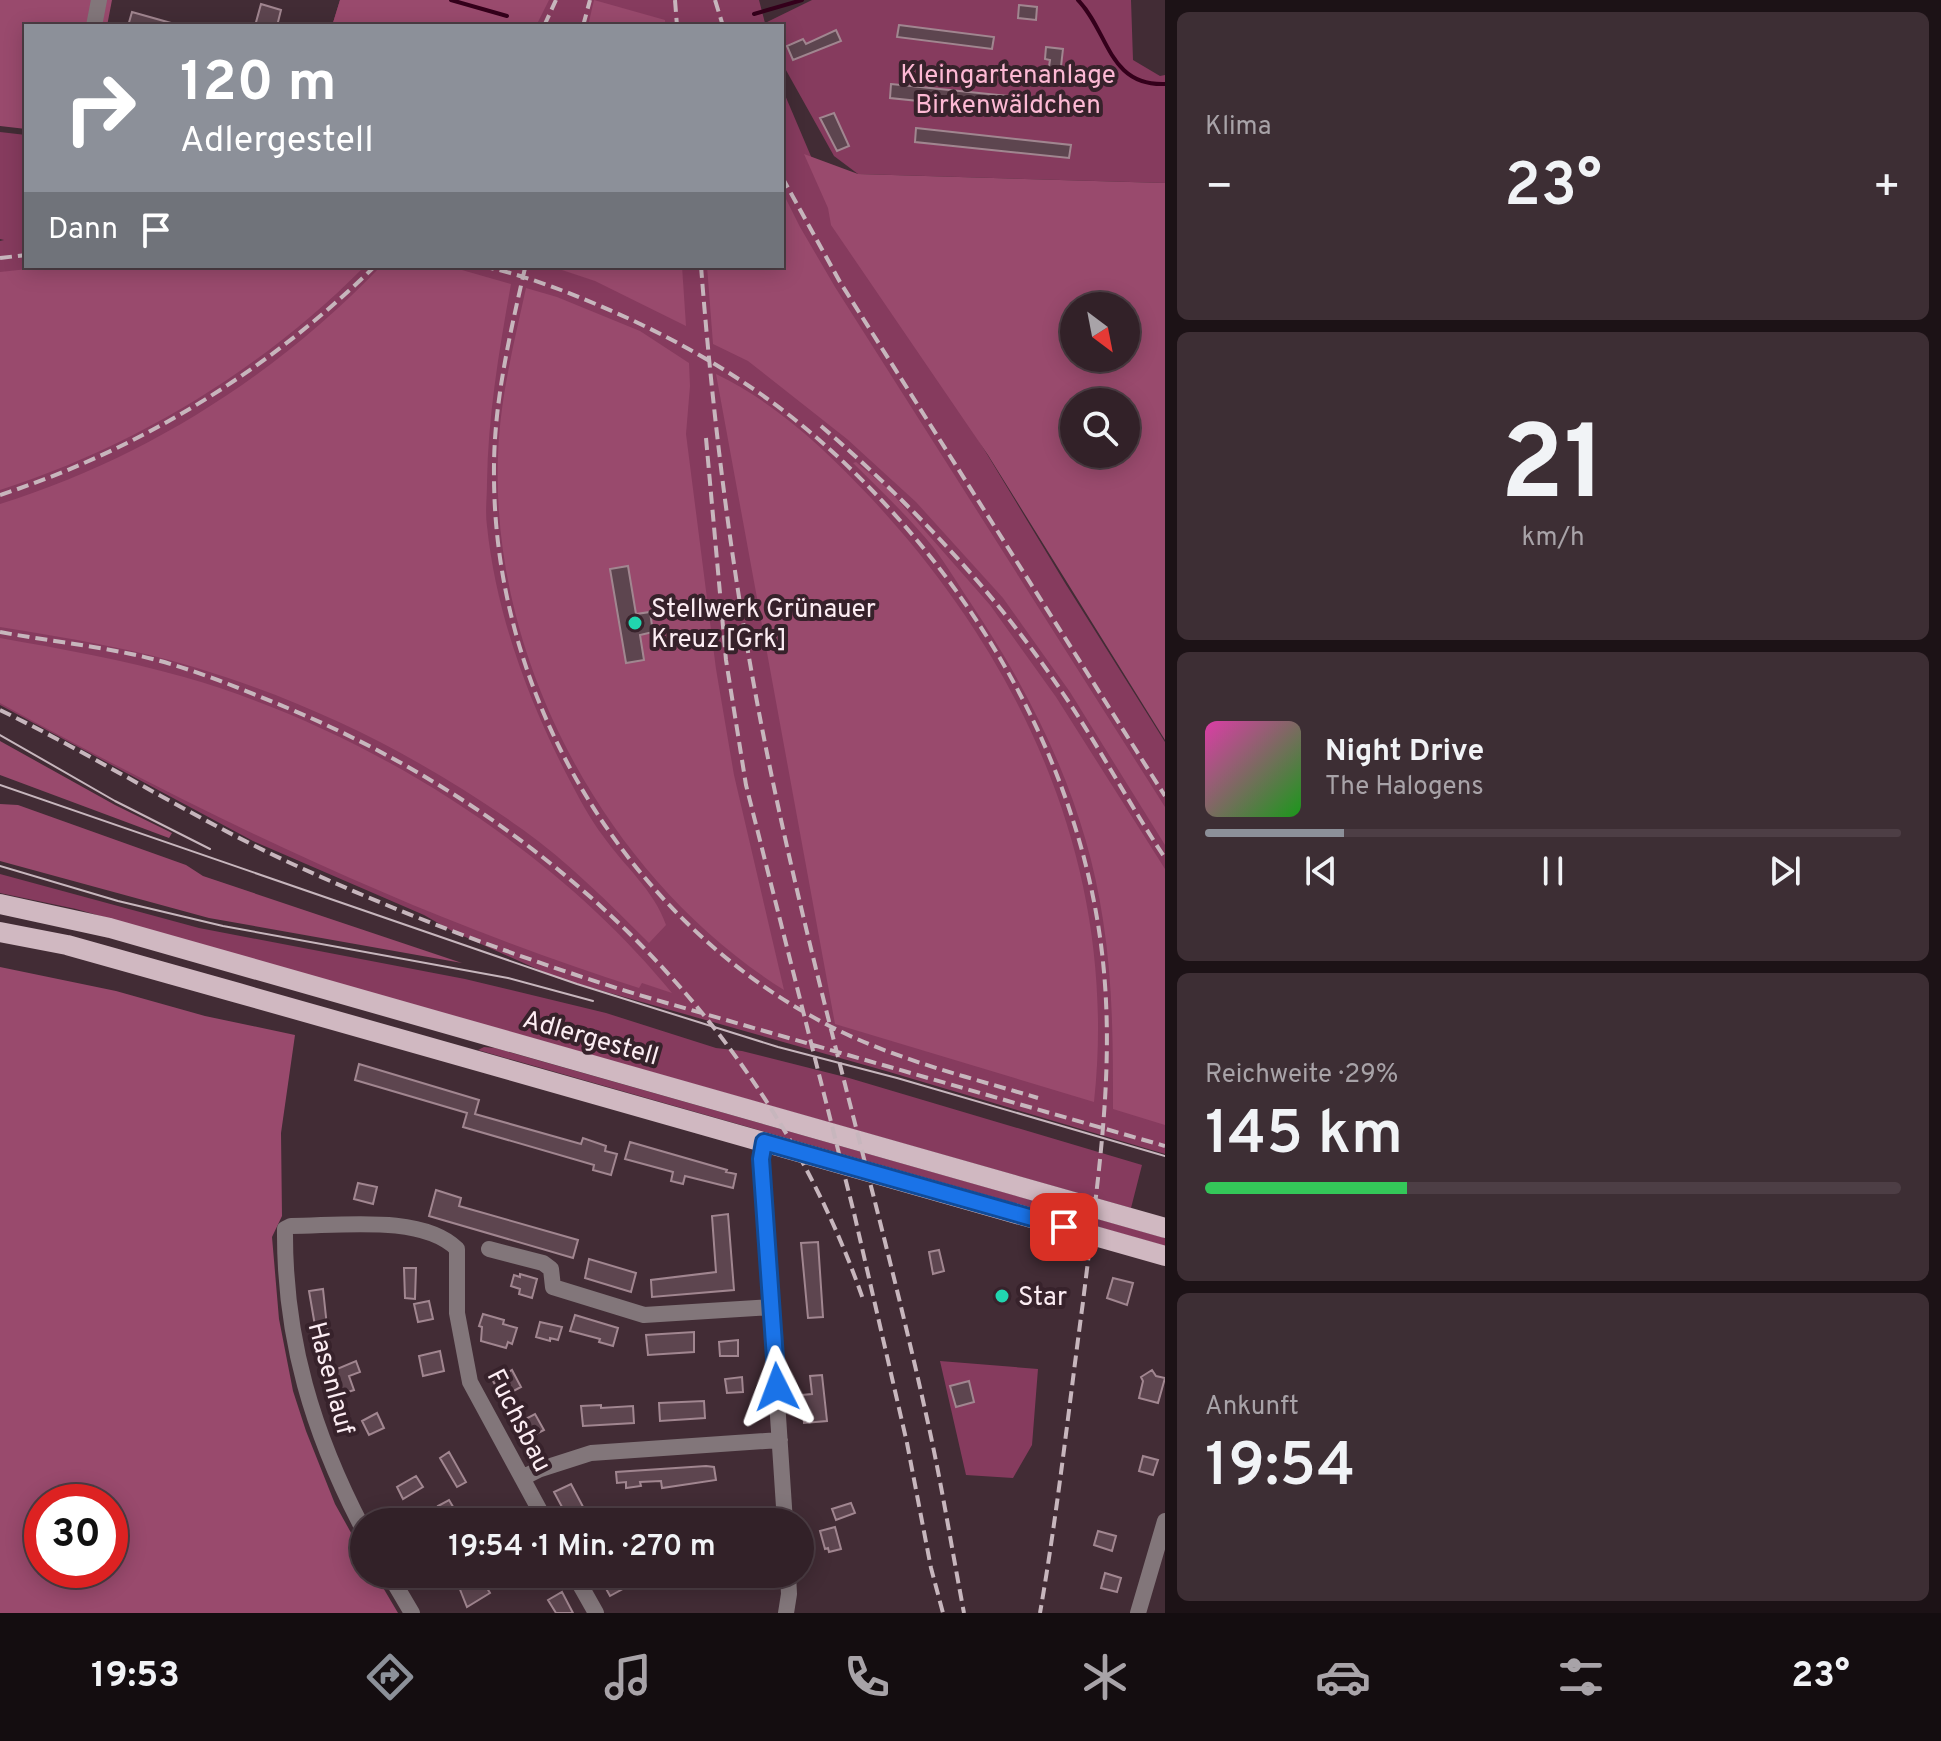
<!DOCTYPE html>
<html lang="de">
<meta charset="utf-8">
<style>
:root{--surface:#322128;--page:#3d2e34;--text:#f1f3f6;--muted:#a8a3a8;--line:#4d3e45;--accent:#8c9099}
body{margin:0;font-family:Overpass,sans-serif;background:var(--page);color:var(--text);height:100vh;display:flex;flex-direction:column;font-size:30px;white-space:nowrap}
*{box-sizing:border-box;margin:0}
p{font-size:26px;color:var(--muted)}
.icon{flex:none;width:44px;height:44px;fill:none;stroke:currentColor;stroke-width:2;stroke-linecap:round;stroke-linejoin:round}
.map{position:relative;flex:1;overflow:hidden}
.panel{display:flex;flex-direction:column;gap:12px;padding:12px;background:#1c1216;width:776px}
.panel>*{flex:none}
.hud{position:absolute;left:24px;top:24px;width:760px;height:244px;border-radius:0px;box-shadow:0 4px 20px #0003,0 0 0 2px var(--line);background:#8c9099;color:#fff;overflow:hidden}
.needle{width:52px;rotate:148deg}
.fabs{position:absolute;left:1060px;top:292px;display:grid;gap:16px}
.fabs a{display:grid;place-items:center;width:80px;height:80px;border-radius:50%;background:var(--surface);box-shadow:0 4px 20px #0003,0 0 0 2px var(--line);font-size:40px}
.speed{position:absolute;left:24px;top:1484px;display:flex;gap:16px;font-size:40px;font-weight:700;text-align:center}
.speed>*{display:grid;place-content:center;width:104px;height:104px;border-radius:50%;background:var(--surface);box-shadow:0 4px 20px #0003,0 0 0 2px var(--line);line-height:1}
.speed .limit{border:12px solid #d22;background:#fff;color:#111}
.pin{position:absolute;display:grid;place-items:center;width:68px;height:68px;color:#fff;margin:-34px;border-radius:16px;box-shadow:0 4px 12px #0006}
.me{position:absolute;width:88px;margin:-44px;rotate:357deg;stroke-linejoin:round;filter:drop-shadow(0 0 6px #0008)}
.turn{display:flex;align-items:center;gap:28px;height:168px;padding:0 24px;font-size:36px}
.turn .icon{width:104px;height:104px;stroke-width:2.5}
.turn b{display:block;font-size:56px;line-height:68px}
.then{display:flex;align-items:center;height:76px;padding:0 24px;background:#0003;gap:16px;font-size:30px}
.big{font-size:60px;font-weight:600;line-height:1.1}
.panel .widget{flex:1;display:flex;flex-direction:column;justify-content:center;gap:12px;min-width:0;padding:0 28px;border-radius:12px;background:var(--page)}
.panel .dial{align-items:center;gap:0}
.dial b{font-size:104px;line-height:1}
.song{display:flex;align-items:center;gap:24px}
.cover{width:96px;height:96px;border-radius:12px;background:linear-gradient(135deg,hsl(320 70% 55%),hsl(120 70% 35%))}
.played{height:8px;border-radius:4px;background:linear-gradient(90deg,var(--accent) 20%,var(--line) 20%)}
.keys{display:flex;justify-content:space-around;direction:ltr}
.heat{display:flex;justify-content:space-between;align-items:center;font-size:44px;direction:ltr}
.charge{height:12px;border-radius:6px;background:linear-gradient(90deg,#34c759 29%,var(--line) 0)}
.trip{position:absolute;left:350px;top:1508px;width:464px;height:80px;border-radius:40px;background:var(--surface);box-shadow:0 4px 20px #0003,0 0 0 2px var(--line);font-weight:600;line-height:80px;text-align:center}
.menu{display:flex;height:128px;justify-content:space-around;align-items:center;background:#140d10;color:var(--muted)}
.menu .icon{width:56px;height:56px}
.menu .on{color:var(--accent)}
.menu b{font-size:36px;color:var(--text)}
main{display:flex;flex:1;min-height:0}
.map>svg:first-child{display:block}
.green{fill:#863b5e}
.forest{fill:#994a6d;fill-rule:evenodd}
.lines{fill:none;stroke-linecap:round;stroke-linejoin:round}
.stream{stroke:#34001b;stroke-width:4}
.building{fill:#5d454f;stroke:#a18690;stroke-width:2}
.street{stroke:#82767a;stroke-width:16}
.primary{stroke:#d0b8c1;stroke-width:20}
.tram{stroke:#c7b6bd;stroke-width:2}
.rail{stroke:#c7b6bd;stroke-width:4;stroke-dasharray:12 6;stroke-linecap:butt}
.route-casing{stroke:#114b97;stroke-width:20}
.route{stroke:#1a73e8;stroke-width:14}
.poi-dot{fill:#21d5af;stroke:#37222b;stroke-width:3}
.labels{text-anchor:middle;stroke-width:8;stroke-linejoin:round;paint-order:stroke}
.park-label{font-size:26px;fill:#fdb9d4;stroke:#37222b}
.poi-label{font-size:26px;fill:#fcedf3;stroke:#37222b;text-anchor:start}
.street-label{font-size:26px;fill:#fcedf3;stroke:#37222b}
</style>
<main>
<div class="map">
<svg width="1165" height="1613" viewBox="0 0 1165 1613">
<rect width="100%" height="100%" fill="#422c35"/>
<!-- green -->
<path class="green" d="M340 0H759L765 23 812 0H1131L1133 60 1160 76 1165 75V183L858 174 834 156 782 63V26H332Z
M782 88 821 180 1065 583 1165 742V1154L886 1071 557 978 452 931 424 915 253 841 0 705V241L4 240 0 239V132L26 135V266H782Z
M0 874 199 928 465 979 606 1013 716 1048 742 1051 849 1078 1142 1165 1131 1208 76 909 0 893Z
M484 1047 495 1048 1165 1238V1246L478 1050Z
M940 1361 1038 1369 1032 1445 1013 1478 966 1475Z"/>
<!-- forest -->
<path class="forest" d="M0 0H112L107 26H26V129L0 126Z
M340 0H549L536 26H332Z
M594 0 665 20V26H588Z
M804 154 858 174 1165 183V740L988 455 831 225 828 208ZM1074 306H1126V358H1074ZM1074 402H1126V454H1074Z
M782 191 800 227 835 287 1165 807V845L1070 692 1003 598 916 502 847 439 748 361 713 344 707 266H782Z
M55 266H365C264 368 137 446 0 490V272Z
M381 266H448L511 284C499 351 488 416 487 483 487 497 485 512 487 526 496 613 528 701 569 779 579 798 590 819 603 836 624 866 654 890 666 925L649 943C609 903 568 862 522 829 421 757 315 704 197 668 133 648 66 638 0 627V504C144 459 277 375 381 266Z
M550 266H682L686 326 595 281Z
M526 288 557 297 640 331 689 363 690 386 686 434 716 669 734 775 784 990C609 880 490 663 498 455 500 398 514 343 526 288Z
M716 374C775 402 827 451 871 498 1026 664 1119 872 1094 1102L835 1024Z
M856 462 889 490 990 605 1056 697 1165 869V1125L1113 1109C1113 1045 1113 983 1103 920 1086 804 1035 699 970 602 958 584 946 564 933 547 909 517 880 490 853 463Z
M0 638C62 649 124 660 184 677 366 729 553 847 672 993L642 983 639 988C416 917 205 816 0 703Z
M0 741 115 805 172 833 169 838 0 775Z
M0 804 18 805 186 865 203 876 462 963 209 918 0 861Z
M0 967 116 991 205 1016 295 1035 281 1133 282 1216 272 1237 279 1319 293 1391 306 1431 335 1504 364 1556V1574H375L398 1613H0ZM42 1502H110V1570H42Z"/>
<g class="lines">
<!-- stream -->
<path class="stream" d="M451 0 507 16
M1078 0C1109 32 1108 86 1165 84
M754 14 802 0"/>
</g>
<!-- building -->
<path class="building" d="M261 4 281 10 277 26H255Z
M1019 5 1037 7 1036 20 1018 18Z
M132 12 171 23 170 26H128Z
M899 25 994 37 992 49 897 37Z
M836 30 841 41 793 60 787 46 803 39 806 44Z
M1046 47 1063 49 1060 75 1048 73 1050 60 1045 59Z
M891 84 1028 98V102L1045 104 1044 114 890 98Z
M834 113 849 146 837 151 820 118Z
M916 128 1071 145 1069 158 915 142Z
M628 566 636 614 650 612 653 632 640 635 644 660 626 663 610 569Z
M359 1064 479 1100 475 1114 581 1144 583 1138 606 1146 605 1151 617 1154 611 1175 593 1170 594 1165 463 1127 467 1113 355 1080Z
M630 1142 727 1170 726 1172 736 1174 733 1188 685 1176 683 1184 671 1181 673 1172 625 1159Z
M358 1183 377 1187 373 1204 354 1199Z
M436 1190 461 1198 459 1206 578 1240 573 1258 429 1216Z
M728 1214 734 1290 652 1297 651 1280 716 1272 712 1216Z
M818 1242 823 1317 808 1318 801 1243Z
M939 1250 944 1271 933 1274 929 1252Z
M589 1259 636 1273 631 1292 585 1278Z
M404 1268H416L415 1299 405 1298Z
M520 1274 537 1279 532 1298 519 1294 520 1289 511 1286 514 1275 520 1277Z
M1113 1278 1133 1283 1127 1305 1107 1298Z
M323 1289 329 1345 319 1349 309 1291Z
M429 1301 433 1319 418 1322 414 1304Z
M483 1314 504 1320 503 1324 517 1328 512 1344 508 1342 506 1348 481 1341 482 1327 479 1326Z
M575 1315 618 1328 613 1346 599 1342 600 1339 570 1331Z
M540 1322 562 1327 558 1340 550 1338V1341L536 1337Z
M694 1332V1352L648 1355 646 1335Z
M738 1340V1356H720L719 1342Z
M440 1351 444 1371 423 1376 419 1356Z
M356 1361 360 1372 349 1376 354 1390 339 1395 337 1390 331 1392 325 1374Z
M512 1370 521 1387 502 1397 493 1381Z
M1152 1370 1156 1376 1165 1378 1158 1403 1139 1398 1143 1381 1141 1377Z
M822 1375 827 1421 804 1423 802 1395 812 1394 810 1376Z
M742 1377 743 1392 727 1393 725 1379Z
M969 1381 974 1402 956 1407 950 1386Z
M704 1401 705 1418 660 1421 659 1403Z
M601 1405V1408L633 1406 634 1423 583 1426 581 1406Z
M377 1413 384 1428 369 1435 362 1421Z
M535 1414 544 1430 524 1440 516 1424Z
M449 1452 466 1482 457 1487 440 1458Z
M1143 1456 1158 1460 1153 1475 1139 1471Z
M706 1466 714 1467 716 1480 662 1488 661 1481 640 1482 641 1486 626 1488V1482L617 1483 616 1472Z
M416 1476 423 1487 403 1499 397 1487Z
M571 1484 591 1522H570L554 1492Z
M449 1500 458 1515 446 1521 438 1506Z
M851 1503 855 1513 836 1520 832 1509Z
M835 1527 841 1549 829 1552 828 1548 825 1549 820 1531Z
M1098 1531 1116 1536 1112 1551 1094 1545Z
M1105 1573 1121 1578 1117 1592 1101 1588Z
M598 1574H621L628 1586 610 1596Z
M479 1575 490 1593 467 1607 459 1587Z
M562 1592 573 1613H556L548 1600Z"/>
<g class="lines">
<!-- street -->
<path class="street" d="M94 26 99 0
M764 1142 761 1159 785 1522
M489 1249 543 1263 551 1269 553 1287 644 1315 772 1307
M522 1478 538 1470 591 1453 780 1440
M364 1531C313 1434 284 1339 285 1229L291 1226C338 1226 422 1214 457 1249V1313L470 1382 546 1522
M389 1574 412 1613
M574 1574 596 1613
M786 1613 789 1594 788 1574
M1138 1613 1165 1521"/>
<!-- primary -->
<path class="primary" d="M0 904 110 928 1165 1228
M0 932 67 945 238 993 1165 1256"/>
<!-- tram -->
<path class="tram" d="M0 735 115 801 210 849
M0 785 577 984 778 1047 897 1078 1165 1156
M0 866 118 901 223 926 508 978 593 1001"/>
<!-- rail -->
<path class="rail" d="M675 0 677 26
M715 0 723 26
M544 26 556 0
M583 26 590 0
M782 177 840 282 1165 796
M0 258 26 255
M482 266C528 276 571 293 614 312 687 344 757 386 817 438 971 572 1086 767 1104 972 1114 1083 1096 1192 1083 1302 1069 1405 1058 1510 1040 1613
M701 266C712 408 729 550 755 691 800 937 874 1178 928 1423 942 1486 952 1550 964 1613
M525 268C509 338 493 406 494 477 495 699 625 917 822 1022 889 1058 965 1076 1038 1098
M821 426C913 505 995 592 1062 692 1099 746 1129 804 1165 858
M706 438 726 660 746 785 854 1213 907 1443 931 1568 943 1613
M0 495C141 449 269 370 375 266
M0 632C43 640 88 645 131 654 185 665 239 688 290 709 554 820 770 1029 864 1302
M0 710C97 757 188 815 286 861 400 914 519 958 639 995L1165 1146"/>
</g>
<g class="lines">
<defs>
<path id="route" d="M777 1387 761 1159 764 1142 1064 1227"/>
</defs>
<!-- route casing -->
<use href="#route" class="route-casing"/>
<!-- route -->
<use href="#route" class="route"/>
</g>
<!-- markers -->
<g class="poi-dot">
<circle cx="635" cy="623" r="8"/>
<circle cx="1002" cy="1296" r="8"/>
</g>
<g class="labels">
<!-- park labels -->
<g class="park-label">
<text x="1008" y="83">Kleingartenanlage<tspan x="1008" dy="30">Birkenwäldchen</tspan></text>
</g>
<!-- poi labels -->
<g class="poi-label">
<text x="651" y="617">Stellwerk Grünauer<tspan x="651" dy="30">Kreuz [Grk]</tspan></text>
<text x="1018" y="1305">Star</text>
</g>
<!-- street labels -->
<g class="street-label">
<text transform="translate(591 1037) rotate(16)" y="9">Adlergestell</text>
<text transform="translate(332 1378) rotate(75)" y="9">Hasenlauf</text>
<text transform="translate(520 1420) rotate(63)" y="9">Fuchsbau</text>
</g>
</g>
</svg>
<div class="fabs">
<a><svg class="needle" viewBox="-14 -14 28 28"><path d="M0-13l5 13h-10z" fill="#e53935"/><path d="M0 13l5-13h-10z" fill="#a8a3a8"/></svg></a>
<a><svg class="icon" aria-label="search" viewBox="0 0 24 24"><circle cx="10" cy="10" r="6"/><path d="M15 15l6 6"/></svg></a>
</div>
<div class="speed"><div class="limit">30</div></div>
<div class="pin" style="left:1064px;top:1227px;background:#d93025"><svg class="icon" aria-label="arrive" viewBox="0 0 24 24"><path d="M6 21V4h12l-3 4 3 4H6"/></svg></div>
<svg class="me" style="left:777px;top:1387px" viewBox="-20 -20 40 40"><path d="M0-17L14 15 0 8-14 15z" fill="#1a73e8" stroke="#fff" stroke-width="4"/></svg>
<div class="trip">19:54 · 1 Min. · 270 m</div>
<div class="hud">
<div class="turn"><svg class="icon" aria-label="right" viewBox="0 0 24 24"><path d="M7 20v-9h11M14 6l5 5-5 5"/></svg><div><b>120 m</b>Adlergestell</div></div>
<div class="then">Dann<svg class="icon" aria-label="arrive" viewBox="0 0 24 24"><path d="M6 21V4h12l-3 4 3 4H6"/></svg></div>
</div>
</div>
<section class="panel">
<div class="widget"><p>Klima</p>
<div class="heat"><a>−</a><b class="big">23°</b><a>+</a></div>
</div>
<div class="widget dial"><b>21</b><p>km/h</p></div>
<div class="widget">
<div class="song"><i class="cover"></i><div><b>Night Drive</b><p>The Halogens</p></div></div>
<div class="played"></div>
<div class="keys"><svg class="icon" aria-label="previous" viewBox="0 0 24 24"><path d="M18 5L8 12l10 7zM5 5v14"/></svg><svg class="icon" aria-label="pause" viewBox="0 0 24 24"><path d="M8 5v14M16 5v14"/></svg><svg class="icon" aria-label="next" viewBox="0 0 24 24"><path d="M6 5l10 7-10 7zM19 5v14"/></svg></div>
</div>
<div class="widget"><p>Reichweite · 29%</p><b class="big">145 km</b><div class="charge"></div></div>
<div class="widget"><p>Ankunft</p><b class="big">19:54</b></div>
</section>
</main>
<nav class="menu">
<b>19:53</b>
<svg class="icon on" aria-label="directions" viewBox="0 0 24 24"><path d="M12 3l9 9-9 9-9-9zM9 14v-3h6M13 9l2 2-2 2"/></svg>
<svg class="icon" aria-label="music" viewBox="0 0 24 24"><path d="M9 18V5l10-2v13"/><circle cx="6" cy="18" r="3"/><circle cx="16" cy="16" r="3"/></svg>
<svg class="icon" aria-label="phone" viewBox="0 0 24 24"><path d="M5 4h4l2 5-3 2q2 4 5 5l2-3 5 2v4C11 20 4 13 5 4z"/></svg>
<svg class="icon" aria-label="climate" viewBox="0 0 24 24"><path d="M12 3v18M4 7l16 10M4 17L20 7"/></svg>
<svg class="icon" aria-label="car" viewBox="0 0 24 24"><path d="M5 17H2v-5l4-1 3-4h7l3 4 3 1v5h-3M9 17h6M6 11h13"/><circle cx="7" cy="17" r="2"/><circle cx="17" cy="17" r="2"/></svg>
<svg class="icon" aria-label="filters" viewBox="0 0 24 24"><path d="M4 7h16M4 17h16"/><circle cx="9" cy="7" r="2"/><circle cx="15" cy="17" r="2"/></svg>
<b>23°</b>
</nav>
